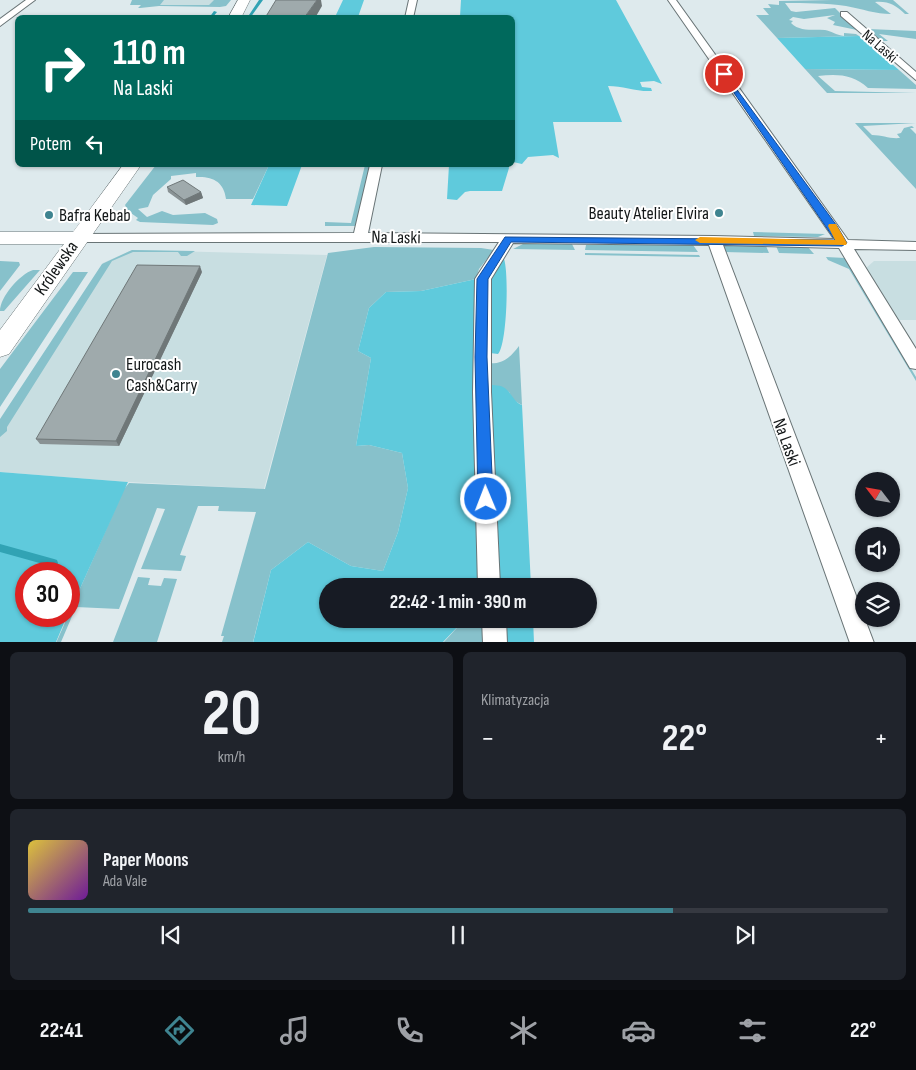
<!DOCTYPE html>
<html lang="pl">
<meta charset="utf-8">
<style>
:root{--surface:#171b24;--page:#20242c;--text:#f1f3f6;--muted:#9ea1a6;--line:#363941;--accent:#3f8490}
body{margin:0;font-family:"Sofia Sans Condensed",sans-serif;background:var(--page);color:var(--text);height:100vh;display:flex;flex-direction:column;font-size:19px;white-space:nowrap}
*{box-sizing:border-box;margin:0}
p{font-size:16px;color:var(--muted)}
.icon{flex:none;width:28px;height:28px;fill:none;stroke:currentColor;stroke-width:2;stroke-linecap:round;stroke-linejoin:round}
.map{position:relative;height:642px;overflow:hidden}
.details{display:flex;flex-direction:column;gap:10px;padding:10px;background:#0d0f14;flex:1}
.details>*{flex:none}
.hud{position:absolute;left:15px;top:15px;width:500px;height:152px;border-radius:8px;box-shadow:0 1px 4px #0004;background:#00695c;color:#fff;overflow:hidden}
.needle{width:32px;rotate:301deg}
.buttons{position:absolute;left:855px;top:472px;display:grid;gap:10px}
.buttons a{display:grid;place-items:center;width:45px;height:45px;border-radius:50%;background:var(--surface);box-shadow:0 1px 4px #0004;font-size:25px}
.speed{position:absolute;left:15px;top:562px;display:flex;gap:10px;font-size:25px;font-weight:700;text-align:center}
.speed>*{display:grid;place-content:center;width:65px;height:65px;border-radius:50%;background:var(--surface);box-shadow:0 1px 4px #0004;line-height:1}
.speed .limit{border:8px solid #d22;background:#fff;color:#111}
.pin{position:absolute;display:grid;place-items:center;width:42px;height:42px;color:#fff;margin:-21px;border:2px solid #fff;border-radius:50%;box-shadow:0 1px 5px #0007}
.me{position:absolute;width:55px;margin:-28px;rotate:359deg;stroke-linejoin:round;filter:drop-shadow(0 0 4px #0008)}
.turn{display:flex;align-items:center;gap:18px;height:105px;padding:0 15px;font-size:22px}
.turn .icon{width:65px;height:65px;stroke-width:2.5}
.turn b{display:block;font-size:35px;line-height:42px}
.then{display:flex;align-items:center;height:48px;padding:0 15px;background:#0003;gap:10px;font-size:19px}
.big{font-size:38px;font-weight:700;line-height:1.1}
.details .card{flex:1;display:flex;flex-direction:column;justify-content:center;gap:8px;min-width:0;padding:0 18px;border-radius:8px;background:var(--page)}
.details .dial{align-items:center;gap:0}
.dial b{font-size:65px;line-height:1}
.song{display:flex;align-items:center;gap:15px}
.cover{width:60px;height:60px;border-radius:8px;background:linear-gradient(135deg,hsl(50 70% 55%),hsl(280 70% 35%))}
.played{height:5px;border-radius:2px;background:linear-gradient(90deg,var(--accent) 75%,var(--line) 75%)}
.keys{display:flex;justify-content:space-around;direction:ltr}
.heat{display:flex;justify-content:space-between;align-items:center;font-size:28px;direction:ltr}
.details .tiles{flex:1;display:grid;gap:10px;grid-template-columns:1fr 1fr}
.card:last-child{grid-column:span 2}
.trip{position:absolute;left:319px;top:578px;width:278px;height:50px;border-radius:25px;background:var(--surface);box-shadow:0 1px 4px #0004;font-weight:700;line-height:50px;text-align:center}
.tab-bar{display:flex;height:80px;justify-content:space-around;align-items:center;background:#090b0e;color:var(--muted)}
.tab-bar .icon{width:35px;height:35px}
.tab-bar .on{color:var(--accent)}
.tab-bar b{font-size:22px;color:var(--text)}
.map>svg:first-child{display:block}
.built{fill:#c8dee1}
.green{fill:#87c1cb}
.forest{fill:#5fcadc}
.lines{fill:none;stroke-linecap:round;stroke-linejoin:round}
.stream{fill:#31a3b4;fill-rule:evenodd}
.street-casing{stroke:#697476;stroke-width:2}
.secondary-casing{stroke:#697476;stroke-width:1}
.street{fill:#fff;fill-rule:evenodd}
.secondary{fill:#fff;fill-rule:evenodd}
.wall{fill:#899294}
.shaded-wall{fill:#6f7778}
.building{fill:#9faaac;stroke:#6f7778}
.route{fill:#1a73e8;stroke:#114b97}
.slow{fill:#f59e0b}
.poi-dot{fill:#3f8490;stroke:#fff;stroke-width:2}
.labels{text-anchor:middle;stroke-width:4;stroke-linejoin:round;paint-order:stroke}
.far-street-label{font-size:15px;fill:#131718;stroke:#fff}
.poi-label{font-size:18px;fill:#131718;stroke:#fff;text-anchor:start}
.street-label{font-size:18px;fill:#131718;stroke:#fff}
</style>
<div class="map">
<svg width="916" height="643" viewBox="0 0 916 643">
<rect width="100%" height="100%" fill="#deeaed"/>
<!-- built -->
<path class="built" d="M163 0H215L210 6 158 5Z
M132 250 327 255 264 489 128 482 0 472V424L103 263Z
M874 261H916V320H898L866 268Z"/>
<!-- green -->
<path class="green" d="M132 0H164L160 5H209L214 0H231L226 6 220 7 159 6 140 8H138L141 5H130Z
M832 0H893L909 14H905C895 5 889 1 875 2L891 14C876 14 862 9 846 6 826 3 805 3 785 3L791 11 796 12 835 8 857 30 833 25 835 22 827 18 835 15 804 19 793 17 789 20 793 21 791 23C800 32 812 29 825 30 831 31 836 35 844 36V33L856 34 859 36 777 38 756 15H769L763 8H771L768 4 779 5V1Z
M868 29 916 31V39L879 34 888 41H881Z
M805 69 899 70 916 85V89L868 88C853 74 837 74 818 76L835 91 916 93H827Z
M855 123H916L863 126 872 135C883 135 889 139 900 138L897 134 901 133 904 128 912 126 914 128H910L916 134V189Z
M156 165H269L253 199H226C224 182 213 176 196 177V173L171 176V179L153 195 148 207 138 209 147 217 162 211 173 215 205 213 217 219 218 223 213 225 140 222 136 220 138 218 128 211 125 205Z
M365 165H370L356 226H325V222L351 223Z
M753 232 825 234 818 237 754 236Z
M523 244H572L575 250 513 249Z
M586 245H693L698 252 585 250Z
M723 245 766 246 769 253 724 252Z
M776 246H807L814 254 779 253Z
M374 247 481 248 494 250 479 269 476 279 421 291 386 292 369 308 358 351 371 358 356 446 369 445 402 453 408 488 398 532 383 571 351 566 308 542 271 570 253 642H222L224 636H221L256 512 218 511 219 506H198L180 555 186 556 181 571 141 569 165 509 157 508 119 609 76 607 61 642 56 643 124 489 129 483 265 489 328 253Z
M132 250 195 251 187 256H181L178 252H133L112 261 7 427V431L0 437V419L102 264Z
M585 253 699 255 700 257 585 255Z
M826 257 845 258 916 377V381L849 269 828 260Z
M0 261 19 262 20 265 0 291Z
M33 270H40L4 311H0C0 297 20 274 33 270Z
M73 272H88L0 407V369Z
M519 346 522 405 513 400 509 392 486 385V363C502 365 510 358 519 346Z
M138 577 150 578 148 585 161 586 164 578 177 579 157 642H113Z
M465 619H488V642L443 643Z"/>
<!-- forest -->
<path class="forest" d="M343 0H364L358 17H335Z
M461 0H616L662 84 654 81 640 82 642 87 651 88 652 91C637 92 623 86 608 86L622 122H553L559 158 553 155 528 157 522 164 513 162 512 18 460 17Z
M859 36 899 70 805 69 777 38Z
M269 165H302L287 206 251 205Z
M449 165H508L509 168 502 191H470L465 192 457 200 447 199Z
M504 259C509 273 507 345 498 354L490 353 489 274Z
M476 279 484 586H328V619H465L443 642 253 643 271 570 308 542 351 566 383 571 398 532 408 488 402 453 369 445 356 446 371 358 358 351 369 308 386 292 421 291Z
M486 385C491 385 499 385 503 387 512 392 513 402 522 405L531 586H495Z
M0 472 128 482 69 613V574H26V616H67L56 642H0Z
M499 619H533L534 642H500Z"/>
<g class="lines">
<!-- stream -->
<path class="stream" d="M259 0H263L250 18H247Z
M214 11 217 12 212 18H209Z
M0 544 54 559 57 560 58 563 57 566 54 567 0 552Z"/>
<defs>
<path id="street" d="M26 0H35L0 26V19Z
M409 0H417L413 18H405Z
M668 0H676L848 240 916 242V250L854 249 916 349V369L910 368 839 248 723 245 874 643H850L709 245 513 243 491 279V392L500 586H478L473 392 475 279 499 242H78L71 238 78 234 354 233 370 165H382L368 233 714 236 834 239Z
M841 12H847L916 72V80L841 16Z
M482 619H506L507 643H483Z"/>
<path id="secondary" d="M238 0H250L241 18H228Z
M123 165H141L9 354 0 357V330L64 244H0V232H73Z"/>
</defs>
<!-- street casing -->
<use href="#street" class="street-casing"/>
<!-- secondary casing -->
<use href="#secondary" class="secondary-casing"/>
<!-- street -->
<use href="#street" class="street"/>
<!-- secondary -->
<use href="#secondary" class="secondary"/>
</g>
<!-- wall -->
<path class="wall" d="M167 187 201 192 203 198 186 205 168 192Z
M202 272 119 446 40 444 36 439Z"/>
<!-- shaded-wall -->
<path class="shaded-wall" d="M317 0H321L322 6 315 18H304Z
M201 192 203 198 186 205 184 200Z
M200 266 202 272 119 446 116 441Z"/>
<!-- building -->
<path class="building" d="M276 0H317L304 18H265Z
M183 180 201 192 184 200 167 187Z
M137 265 200 266 116 441 36 439Z"/>
<!-- route -->
<path class="route" d="M724 72 837 226 847 243 842 246 511 242 488 279 487 357 493 499 491 503 486 505 480 503 478 499 475 357 477 279 505 237 835 240 721 74Z"/>
<!-- slow -->
<path class="slow" d="M829 224H836L847 243 846 245 700 243 695 240 700 237 835 240 828 226Z"/>
<!-- markers -->
<g class="poi-dot">
<circle cx="719" cy="213" r="5"/>
<circle cx="49" cy="215" r="5"/>
<circle cx="116" cy="374" r="5"/>
</g>
<g class="labels">
<!-- far-street labels -->
<g class="far-street-label">
<text transform="translate(880 46) rotate(41)" y="5">Na Laski</text>
</g>
<!-- poi labels -->
<g class="poi-label">
<text x="709" y="219" text-anchor="end">Beauty Atelier Elvira</text>
<text x="59" y="221">Bafra Kebab</text>
<text x="126" y="370">Eurocash<tspan x="126" dy="21">Cash&amp;Carry</tspan></text>
</g>
<!-- street labels -->
<g class="street-label">
<text transform="translate(396 237) rotate(1)" y="6">Na Laski</text>
<text transform="translate(56 268) rotate(-55)" y="6">Królewska</text>
<text transform="translate(787 442) rotate(70)" y="6">Na Laski</text>
</g>
</g>
</svg>
<div class="buttons">
<a><svg class="needle" viewBox="-14 -14 28 28"><path d="M0-13l5 13h-10z" fill="#e53935"/><path d="M0 13l5-13h-10z" fill="#9ea1a6"/></svg></a>
<a><svg class="icon" aria-label="sound" viewBox="0 0 24 24"><path d="M4 9h4l5-4v14l-5-4H4zM17 9q2 3 0 6"/></svg></a>
<a><svg class="icon" aria-label="layers" viewBox="0 0 24 24"><path d="M12 4l9 5-9 5-9-5zM3 14l9 5 9-5"/></svg></a>
</div>
<div class="speed"><div class="limit">30</div></div>
<div class="pin" style="left:724px;top:74px;background:#d93025"><svg class="icon" aria-label="arrive" viewBox="0 0 24 24"><path d="M6 21V4h12l-3 4 3 4H6"/></svg></div>
<svg class="me" style="left:486px;top:499px" viewBox="-20 -20 40 40"><circle r="17" fill="#1a73e8" stroke="#fff" stroke-width="3"/><path d="M0-11L8 9 0 5-8 9z" fill="#fff"/></svg>
<div class="trip">22:42 · 1 min · 390 m</div>
<div class="hud">
<div class="turn"><svg class="icon" aria-label="right" viewBox="0 0 24 24"><path d="M7 20v-9h11M14 6l5 5-5 5"/></svg><div><b>110 m</b>Na Laski</div></div>
<div class="then">Potem<svg class="icon" aria-label="left" viewBox="0 0 24 24"><path d="M17 20v-9H6M10 6l-5 5 5 5"/></svg></div>
</div>
</div>
<section class="details">
<div class="tiles">
<div class="card dial"><b>20</b><p>km/h</p></div>
<div class="card"><p>Klimatyzacja</p>
<div class="heat"><a>−</a><b class="big">22°</b><a>+</a></div>
</div>
<div class="card">
<div class="song"><i class="cover"></i><div><b>Paper Moons</b><p>Ada Vale</p></div></div>
<div class="played"></div>
<div class="keys"><svg class="icon" aria-label="previous" viewBox="0 0 24 24"><path d="M18 5L8 12l10 7zM5 5v14"/></svg><svg class="icon" aria-label="pause" viewBox="0 0 24 24"><path d="M8 5v14M16 5v14"/></svg><svg class="icon" aria-label="next" viewBox="0 0 24 24"><path d="M6 5l10 7-10 7zM19 5v14"/></svg></div>
</div>
</div>
</section>
<nav class="tab-bar">
<b>22:41</b>
<svg class="icon on" aria-label="directions" viewBox="0 0 24 24"><path d="M12 3l9 9-9 9-9-9zM9 14v-3h6M13 9l2 2-2 2"/></svg>
<svg class="icon" aria-label="music" viewBox="0 0 24 24"><path d="M9 18V5l10-2v13"/><circle cx="6" cy="18" r="3"/><circle cx="16" cy="16" r="3"/></svg>
<svg class="icon" aria-label="phone" viewBox="0 0 24 24"><path d="M5 4h4l2 5-3 2q2 4 5 5l2-3 5 2v4C11 20 4 13 5 4z"/></svg>
<svg class="icon" aria-label="climate" viewBox="0 0 24 24"><path d="M12 3v18M4 7l16 10M4 17L20 7"/></svg>
<svg class="icon" aria-label="car" viewBox="0 0 24 24"><path d="M5 17H2v-5l4-1 3-4h7l3 4 3 1v5h-3M9 17h6M6 11h13"/><circle cx="7" cy="17" r="2"/><circle cx="17" cy="17" r="2"/></svg>
<svg class="icon" aria-label="filters" viewBox="0 0 24 24"><path d="M4 7h16M4 17h16"/><circle cx="9" cy="7" r="2"/><circle cx="15" cy="17" r="2"/></svg>
<b>22°</b>
</nav>
